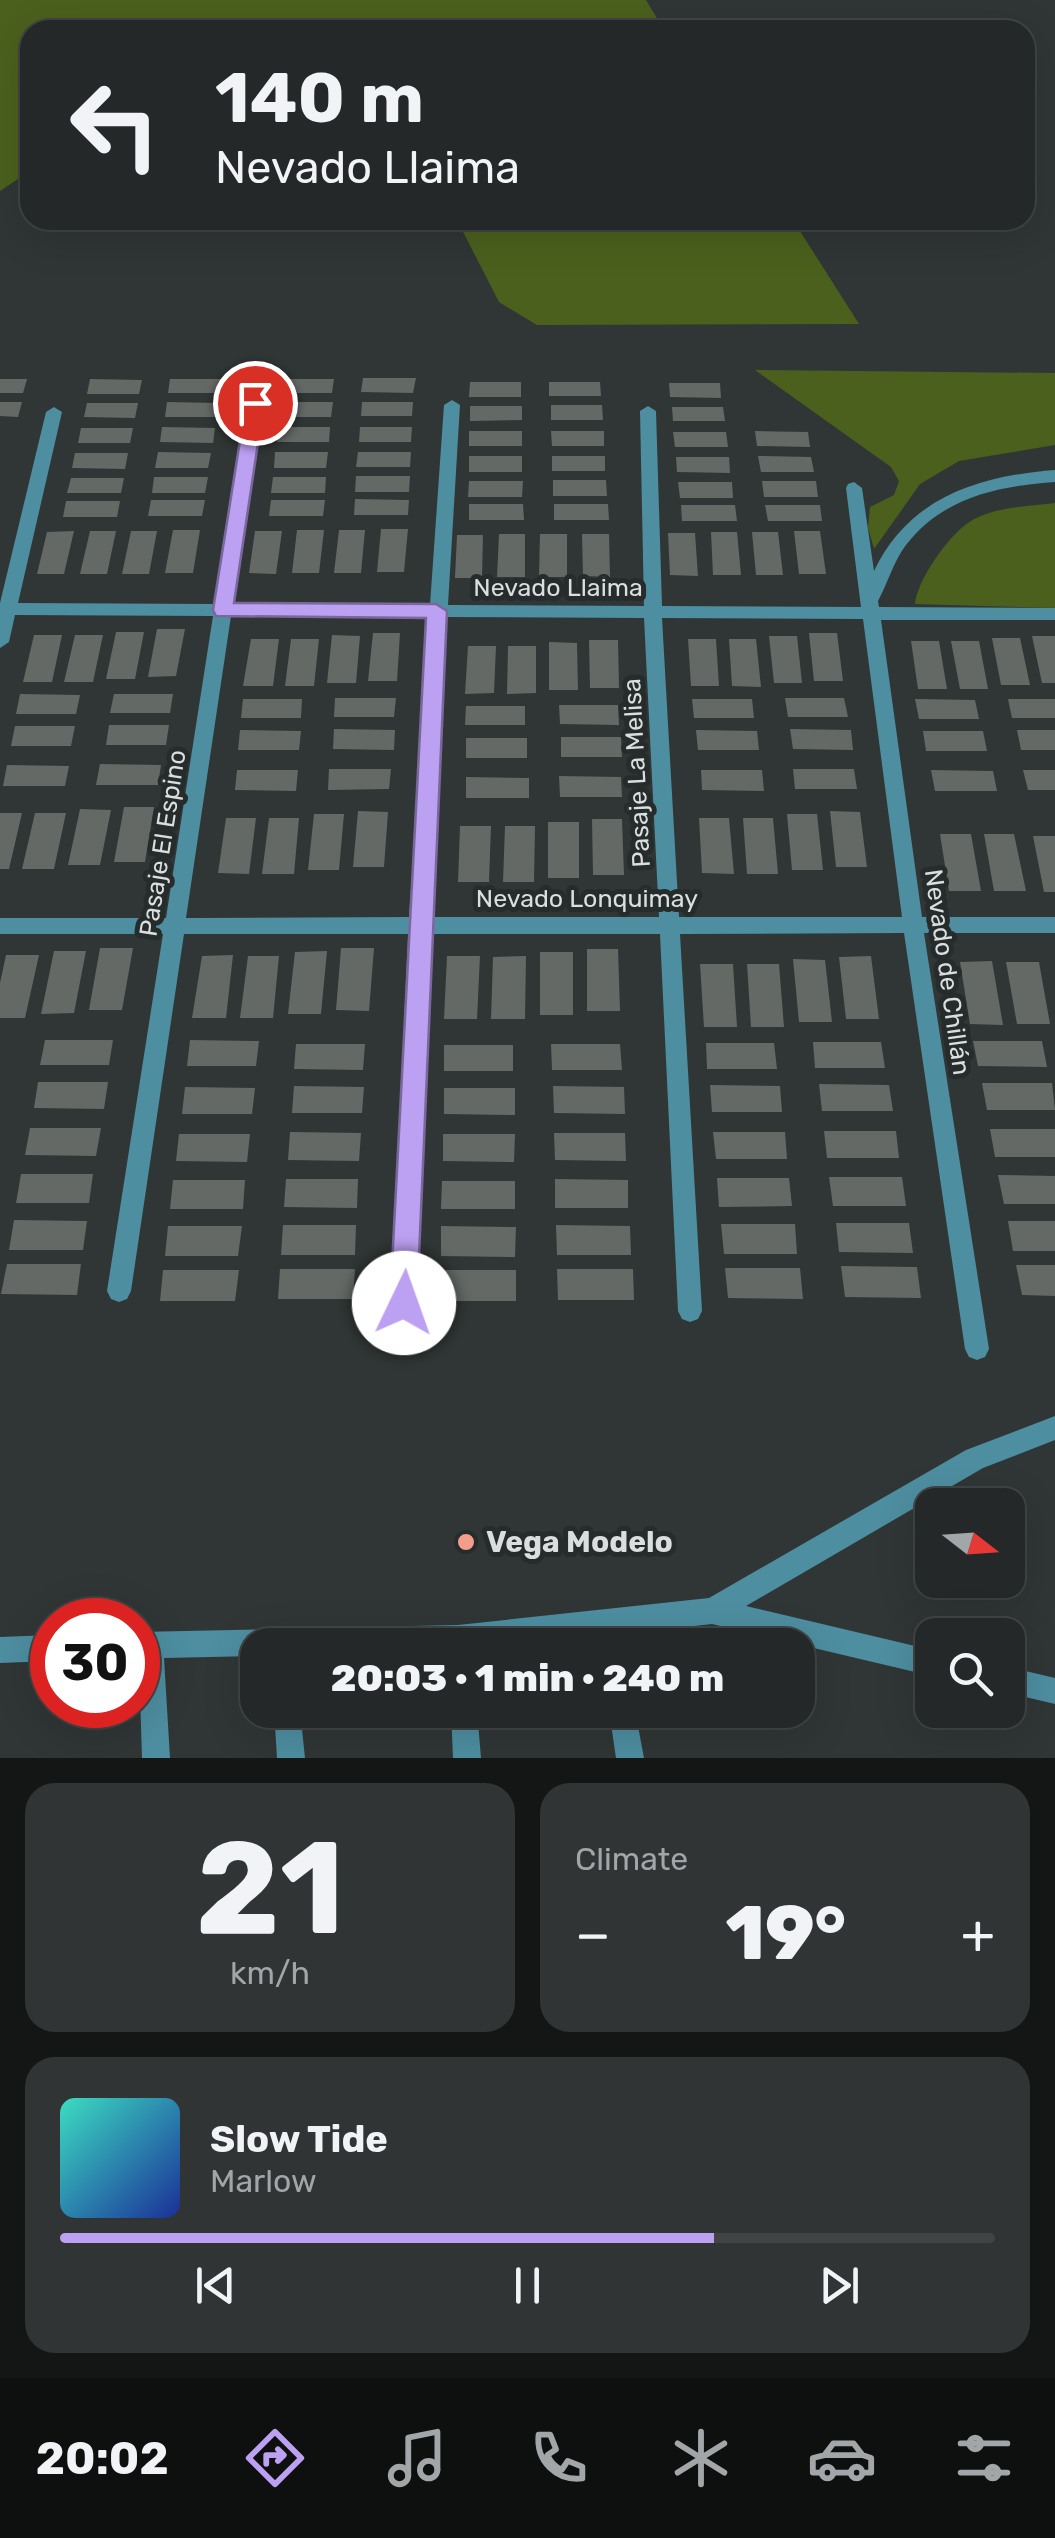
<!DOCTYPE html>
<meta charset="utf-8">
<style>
:root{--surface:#242828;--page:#303434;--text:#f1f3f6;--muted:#a3a6a8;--line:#414445;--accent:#bca0f2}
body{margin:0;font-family:Rubik,sans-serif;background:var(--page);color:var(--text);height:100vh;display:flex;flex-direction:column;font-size:38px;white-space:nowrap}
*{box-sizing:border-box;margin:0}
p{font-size:32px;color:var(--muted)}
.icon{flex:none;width:55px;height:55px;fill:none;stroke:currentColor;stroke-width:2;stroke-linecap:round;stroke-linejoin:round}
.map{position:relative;height:1758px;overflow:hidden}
.panel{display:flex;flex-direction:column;gap:25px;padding:25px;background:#141616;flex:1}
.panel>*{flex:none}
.top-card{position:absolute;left:20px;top:20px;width:1015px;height:210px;border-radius:30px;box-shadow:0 10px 40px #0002,0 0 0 2px var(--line);background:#242828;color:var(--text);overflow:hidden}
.needle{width:65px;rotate:107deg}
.tools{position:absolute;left:915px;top:1488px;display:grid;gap:20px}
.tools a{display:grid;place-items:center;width:110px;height:110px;border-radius:20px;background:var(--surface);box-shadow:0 10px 40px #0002,0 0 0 2px var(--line);font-size:50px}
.speed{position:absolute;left:30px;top:1598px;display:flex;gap:20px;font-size:50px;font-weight:700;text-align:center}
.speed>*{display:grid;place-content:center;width:130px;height:130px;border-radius:50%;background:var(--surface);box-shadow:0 10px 40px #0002,0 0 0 2px var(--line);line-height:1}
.speed .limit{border:15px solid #d22;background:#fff;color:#111}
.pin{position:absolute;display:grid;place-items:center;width:85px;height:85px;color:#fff;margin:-42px;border:5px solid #fff;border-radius:50%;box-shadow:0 2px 10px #0007}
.me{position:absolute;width:110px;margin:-55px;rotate:3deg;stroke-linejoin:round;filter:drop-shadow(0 0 8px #0008)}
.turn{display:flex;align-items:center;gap:35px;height:210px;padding:0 30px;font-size:45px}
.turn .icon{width:130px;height:130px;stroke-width:2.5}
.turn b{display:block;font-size:70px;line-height:85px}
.big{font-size:75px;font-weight:800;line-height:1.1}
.panel .widget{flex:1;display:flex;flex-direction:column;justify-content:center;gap:15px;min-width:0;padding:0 35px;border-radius:30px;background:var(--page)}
.panel .dial{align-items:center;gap:0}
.dial b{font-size:130px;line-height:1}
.song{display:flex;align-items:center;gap:30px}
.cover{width:120px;height:120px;border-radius:15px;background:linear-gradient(135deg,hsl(170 70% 55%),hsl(230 70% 35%))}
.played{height:10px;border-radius:5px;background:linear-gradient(90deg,var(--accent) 70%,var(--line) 70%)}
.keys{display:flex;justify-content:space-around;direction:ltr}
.heat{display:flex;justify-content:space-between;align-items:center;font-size:55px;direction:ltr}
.panel .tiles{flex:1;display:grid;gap:25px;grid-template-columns:1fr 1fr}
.widget:last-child{grid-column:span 2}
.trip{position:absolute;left:240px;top:1628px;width:575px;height:100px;border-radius:30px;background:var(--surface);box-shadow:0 10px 40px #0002,0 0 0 2px var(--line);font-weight:800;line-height:100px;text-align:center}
.tab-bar{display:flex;height:160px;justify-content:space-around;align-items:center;background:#0e1010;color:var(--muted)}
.tab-bar .icon{width:70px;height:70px}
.tab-bar .current{color:var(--accent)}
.tab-bar b{font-size:45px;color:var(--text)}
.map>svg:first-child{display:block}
.green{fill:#4b601d}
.building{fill:#646966}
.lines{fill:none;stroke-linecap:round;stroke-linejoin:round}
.service{fill:#4d8ea0;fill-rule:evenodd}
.minor{fill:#4d8ea0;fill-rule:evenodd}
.route{fill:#bca0f2;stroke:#7a689d;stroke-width:2.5}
.poi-dot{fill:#f49d8b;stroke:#262c2b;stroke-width:4}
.labels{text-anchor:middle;stroke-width:10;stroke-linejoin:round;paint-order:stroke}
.street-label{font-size:25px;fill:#dbdede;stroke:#262c2b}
.near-poi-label{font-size:30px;font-weight:bold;fill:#dbdede;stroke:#262c2b;text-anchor:start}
</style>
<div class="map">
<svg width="1055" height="1758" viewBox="0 0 1055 1758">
<rect width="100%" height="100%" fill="#303635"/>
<!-- green -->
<path class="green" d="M0 0H646L664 30H30V171L0 191Z
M457 220H793L859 324 537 325 499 302Z
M755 370 1055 373V445L959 461 920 484 874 549 868 528 870 507 894 495 899 481 891 467Z
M1055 503V608L915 604C917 580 950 533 971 521 994 507 1029 506 1055 503Z"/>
<!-- building -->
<path class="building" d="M363 378H416L413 393 361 392Z
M0 379H27L23 393H0Z
M90 379 142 380 139 394H87Z
M170 379H221L219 393H168Z
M283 379H334L332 393H281Z
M470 382H521V397H469Z
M549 382H600L601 396H549Z
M669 383H720L721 398 670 397Z
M0 402H22L18 417 0 416Z
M167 402 219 403 216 417H165Z
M281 402H333L331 417H280Z
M362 402H413L412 416H361Z
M87 403H138L135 418 84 417Z
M551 405H602L603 420H551Z
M470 406H522V420L470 421Z
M672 407H723L725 421H673Z
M162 427 215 428 213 443 160 442Z
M278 427H330L329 442H277Z
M360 427H412L411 442H359Z
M81 428H133L130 443H78Z
M469 431H522V446H469Z
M551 431H604V446H552Z
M755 431 808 432 810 447 757 446Z
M673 432H726L728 447H675Z
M158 452 211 453 208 468H155Z
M275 452H328L326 468H274Z
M358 452H411L410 467H356Z
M75 453H128L125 469 72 468Z
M469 456H522V472H469Z
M552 456H605V471H552Z
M758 456 811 457 814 472H761Z
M676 457H729L730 473 677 472Z
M356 476H410L409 492H355Z
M154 477H208L205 493H152Z
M273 477H326L325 493H271Z
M71 478H124L121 493H67Z
M553 480H606L607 496H553Z
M469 481H523L522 497H468Z
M762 481H816L818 497H764Z
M678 482H732L733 498H680Z
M355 499 409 500 408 515H354Z
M151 500H205L202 516H148Z
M271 500H325L323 516H269Z
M66 501H120L117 517H63Z
M469 504H523L524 520H469Z
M554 504H608L609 520H554Z
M681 505H735L737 521H682Z
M765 505H820L822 521H768Z
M381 529H408L404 572H377Z
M173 530H200L193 573H165Z
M297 530H324L319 573H292Z
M339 530H365L361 573H334Z
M74 531 64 574H37L47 532Z
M90 531H116L107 574H80Z
M131 531H157L149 574H122Z
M255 531H282L276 574 249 573Z
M794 531H820L826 574H799Z
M711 532H737L741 575H713Z
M752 532H778L783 575H756Z
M668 533H695L698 576 670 575Z
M499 534H525V577H497Z
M540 534H567V577H539Z
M582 534H609L610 577 583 576Z
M457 535H483L482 578H455Z
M157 629H185L176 676 148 677Z
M116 632H144L135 679H106Z
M373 633H400L397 681H368Z
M809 633H837L843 681H814Z
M34 635H62L52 682H23Z
M75 635H103L93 682H64Z
M332 635 360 636 356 683H327Z
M769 636H797L802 683H774Z
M1032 636H1055V683H1042Z
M992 638H1020L1030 685H1001Z
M251 639H279L273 686H243Z
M291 639H319L314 686H285Z
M688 639H716L719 686H691Z
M729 639H756L761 687 732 686Z
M589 640H618L619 688H590Z
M911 641H939L947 689H918Z
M951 641H979L988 689H960Z
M549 642 577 643 578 690H549Z
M468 646H496L494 693 465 694Z
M508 646H536V693L507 694Z
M20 694 80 695 76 714H16Z
M114 694H173L170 713H110Z
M335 698H396L394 717H334Z
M785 698H844L848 717H788Z
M243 699H302L301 718H241Z
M692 699H752L754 718H694Z
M915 699 975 700 979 719H919Z
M1008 699H1055V718H1012Z
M559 705H618L619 725 560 724Z
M466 706H525V725H465Z
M109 725H169L166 745H106Z
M15 726H75L71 746H11Z
M334 729 395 730 394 750 333 749Z
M790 729 851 730 853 750 793 749Z
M240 730 301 731 299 750H238Z
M696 730 757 731 759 750H698Z
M1017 730H1055V750H1021Z
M923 731H983L987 751H926Z
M561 737H621L622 757H561Z
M466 738H527V758H466Z
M100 764 161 765 158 785H96Z
M7 765 69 766 65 786H3Z
M329 769H391L389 789 328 790Z
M793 769H854L857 789H795Z
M237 770H298L296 791 235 790Z
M701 770H762L764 791 702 790Z
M931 770 993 771 997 791H935Z
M1023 770H1055V790H1028Z
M559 776 621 777 622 797H560Z
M466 777 529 778V798H466Z
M124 807H154L145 862H114Z
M80 809 111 810 100 865H68Z
M358 811 388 812 384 867H353Z
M830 811 860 812 867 867H836Z
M0 813H22L9 869H0Z
M35 813H66L54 869H22Z
M314 814H344L339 870H308Z
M787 814H817L823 870H792Z
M226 818H256L249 874 218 873Z
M269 818H299L294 874H262Z
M699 818H729L734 874 702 873Z
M743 818H773L778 874H747Z
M592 819H622L624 875H593Z
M548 822H579V878H548Z
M460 826H491L489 882H458Z
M505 826H535L534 882H503Z
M940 834H971L981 891H949Z
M984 834H1014L1026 891H994Z
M1033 836H1055V892H1044Z
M100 948H133L122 1010H89Z
M341 948H374L369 1011 336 1010Z
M587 949H618L620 1011H587Z
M54 951H86L74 1013 41 1014Z
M327 951 321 1014H288L295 952Z
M540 952H573V1015H540Z
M6 955H39L25 1018H0V983Z
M233 955 226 1018H192L202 956Z
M248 956H279L273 1018H240Z
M447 956H480L477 1019H444Z
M526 956 525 1019H491L493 957Z
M871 956 879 1019H846L839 957Z
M793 959 825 960 832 1022H799Z
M992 961 1003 1025 970 1024 960 962Z
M1006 962H1039L1050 1024H1017Z
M700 964H733L737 1027H704Z
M747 964H779L784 1027H751Z
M45 1040H113L109 1065H40Z
M190 1040 259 1041 256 1066H187Z
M973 1041H1042L1047 1067 978 1066Z
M813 1042H881L885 1068H815Z
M706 1043H774L777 1069H707Z
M296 1044H365L363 1070 294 1069Z
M551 1044H620L622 1070H552Z
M444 1045H513V1071H444Z
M38 1082H108L104 1109 34 1108Z
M982 1083H1052L1055 1110H987Z
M819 1084 889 1085 893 1111H822Z
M710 1085 780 1086 782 1112H712Z
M294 1086 364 1087 362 1113H292Z
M553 1086 624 1087 625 1114 554 1113Z
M185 1087 255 1088 252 1114H182Z
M444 1088H515V1115L444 1114Z
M30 1128H101L96 1156 25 1155Z
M990 1129H1055V1157H995Z
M824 1131H896L899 1158H827Z
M290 1132 361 1133 359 1161 288 1160Z
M713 1132H785L787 1159H716Z
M554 1133H625L626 1161 555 1160Z
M179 1134H250L247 1162 176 1161Z
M443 1134H515L514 1162 443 1161Z
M21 1174H93L89 1203H16Z
M998 1175 1055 1176V1204H1004Z
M829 1177H902L906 1206H833Z
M717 1178H789L792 1206 719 1207Z
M286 1179H358L357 1208 284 1207Z
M555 1179 628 1180V1208H555Z
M173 1180H245L243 1209H170Z
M442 1181H515V1209H441Z
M14 1220 87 1221 83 1250H9Z
M1008 1221H1055V1251H1013Z
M836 1223H909L913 1253 839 1252Z
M721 1224H795L797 1254H724Z
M283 1225H356L355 1255H281Z
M556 1225 630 1226 631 1255H557Z
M168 1226H242L238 1256H165Z
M441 1226 516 1227 515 1257 441 1256Z
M7 1264H81L77 1295 1 1294Z
M1016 1265H1055V1296L1022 1295Z
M841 1266 917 1267 921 1298 845 1297Z
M725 1268H800L803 1299 728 1298Z
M280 1269H355L353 1299H278Z
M557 1269H633L634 1300H558Z
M163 1270H239L235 1301H160Z
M441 1270H516V1301H440Z"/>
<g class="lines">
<!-- service -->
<path class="service" d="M1055 1416V1440L983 1468 746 1606 932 1650V1676L712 1624 622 1634 624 1645H598L597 1636 516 1645H258V1656L164 1658 170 1758H142L138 1632 458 1625 709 1598 966 1450Z
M52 1635V1661L0 1663V1637Z
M1008 1667 1055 1678V1704L1008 1693Z
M274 1710H300L305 1758H277Z
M451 1710H477L481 1758H453Z
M609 1710H635L644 1758H616Z"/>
<!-- minor -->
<path class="minor" d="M255 398 263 403 233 604 430 605 444 405 452 400 460 405 448 605 644 606 640 411 648 406 656 411 662 606 861 607 846 488 848 484 854 482 862 488 874 571C909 497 979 476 1055 470V482C999 486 943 497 906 545 893 562 888 583 878 601L879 607 1055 608V620H881L922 917H1055V933H924L989 1349 985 1357 977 1360 969 1357 965 1349 904 933 680 934 702 1311 698 1319 690 1322 682 1319 678 1311 660 934H429L416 1303 412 1311 404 1314 396 1311 392 1303 408 934H184L131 1291 127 1299 119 1302 111 1299 107 1291 163 934H0V918H166L213 616 15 615 9 642 0 648V603L46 412 54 407 62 412 18 603 215 604 247 403ZM231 616 430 617 409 917 186 918ZM447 617 644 618 659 917H430ZM662 618 863 619 902 917H679Z"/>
</g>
<!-- route -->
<path class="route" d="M255 397 264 403 234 603 436 604 447 611 417 1303 413 1312 404 1316 394 1312 390 1303 426 618 216 616 213 610 246 403Z"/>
<!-- markers -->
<circle class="poi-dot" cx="466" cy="1542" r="10"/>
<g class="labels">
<!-- street labels -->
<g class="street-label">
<text x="558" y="596">Nevado Llaima</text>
<text transform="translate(636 773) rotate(-93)" y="9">Pasaje La Melisa</text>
<text transform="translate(162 843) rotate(-81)" y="9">Pasaje El Espino</text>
<text x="587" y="907">Nevado Lonquimay</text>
<text transform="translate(948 972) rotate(82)" y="9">Nevado de Chillán</text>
</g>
<!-- near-poi labels -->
<g class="near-poi-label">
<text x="486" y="1552">Vega Modelo</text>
</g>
</g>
</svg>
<div class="tools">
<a><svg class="needle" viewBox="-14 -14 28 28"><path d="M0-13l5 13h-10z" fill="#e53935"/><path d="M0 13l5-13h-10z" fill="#a3a6a8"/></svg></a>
<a><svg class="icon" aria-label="search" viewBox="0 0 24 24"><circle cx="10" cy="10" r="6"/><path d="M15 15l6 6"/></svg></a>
</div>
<div class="speed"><div class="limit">30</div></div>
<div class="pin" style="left:255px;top:403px;background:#d93025"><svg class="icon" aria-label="arrive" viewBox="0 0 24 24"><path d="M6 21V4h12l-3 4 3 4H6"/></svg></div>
<svg class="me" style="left:404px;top:1303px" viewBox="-20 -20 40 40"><circle r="19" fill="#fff"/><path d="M0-13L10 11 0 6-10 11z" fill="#bca0f2"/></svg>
<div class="trip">20:03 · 1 min · 240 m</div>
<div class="top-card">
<div class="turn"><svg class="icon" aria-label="left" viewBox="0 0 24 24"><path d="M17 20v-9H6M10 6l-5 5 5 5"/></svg><div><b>140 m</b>Nevado Llaima</div></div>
</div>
</div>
<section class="panel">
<div class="tiles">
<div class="widget dial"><b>21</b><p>km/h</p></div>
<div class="widget"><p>Climate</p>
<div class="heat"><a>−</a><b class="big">19°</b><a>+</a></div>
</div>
<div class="widget">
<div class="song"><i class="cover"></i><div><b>Slow Tide</b><p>Marlow</p></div></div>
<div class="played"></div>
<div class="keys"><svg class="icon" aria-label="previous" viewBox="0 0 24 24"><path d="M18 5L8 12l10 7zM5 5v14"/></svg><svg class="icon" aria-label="pause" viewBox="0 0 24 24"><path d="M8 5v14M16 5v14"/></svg><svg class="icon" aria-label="next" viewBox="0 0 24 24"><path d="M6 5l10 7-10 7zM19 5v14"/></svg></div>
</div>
</div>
</section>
<nav class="tab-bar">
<b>20:02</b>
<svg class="icon current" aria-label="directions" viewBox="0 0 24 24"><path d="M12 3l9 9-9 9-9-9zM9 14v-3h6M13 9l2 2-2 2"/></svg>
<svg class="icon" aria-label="music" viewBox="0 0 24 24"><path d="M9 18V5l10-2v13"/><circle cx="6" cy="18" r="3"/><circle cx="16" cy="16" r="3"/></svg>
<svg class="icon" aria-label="phone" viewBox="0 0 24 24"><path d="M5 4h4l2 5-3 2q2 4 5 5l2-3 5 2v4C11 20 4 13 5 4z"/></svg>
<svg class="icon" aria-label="climate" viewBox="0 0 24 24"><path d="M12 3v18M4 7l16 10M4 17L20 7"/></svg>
<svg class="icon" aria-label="car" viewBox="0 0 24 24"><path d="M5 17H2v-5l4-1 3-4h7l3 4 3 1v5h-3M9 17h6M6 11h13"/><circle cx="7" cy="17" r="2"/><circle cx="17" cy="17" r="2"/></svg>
<svg class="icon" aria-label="filters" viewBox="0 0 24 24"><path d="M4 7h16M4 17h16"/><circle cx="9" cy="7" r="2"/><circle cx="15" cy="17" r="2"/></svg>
</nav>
